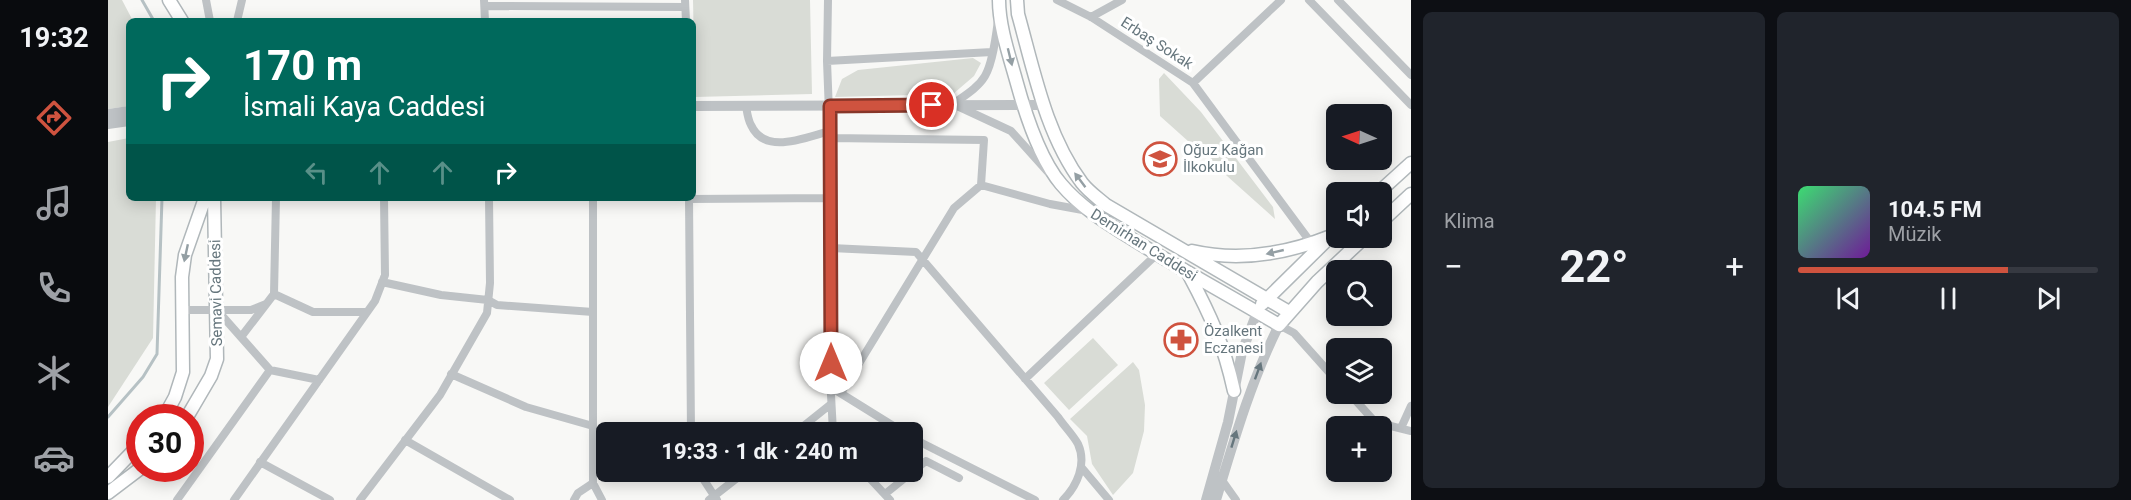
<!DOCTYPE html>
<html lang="tr">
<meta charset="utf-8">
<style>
:root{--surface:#171b24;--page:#20242c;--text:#f1f3f6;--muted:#9ea1a6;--line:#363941;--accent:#cf533f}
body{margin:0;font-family:Roboto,sans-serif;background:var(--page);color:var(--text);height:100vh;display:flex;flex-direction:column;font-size:22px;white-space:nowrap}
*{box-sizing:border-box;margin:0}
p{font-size:20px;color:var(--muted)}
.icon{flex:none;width:33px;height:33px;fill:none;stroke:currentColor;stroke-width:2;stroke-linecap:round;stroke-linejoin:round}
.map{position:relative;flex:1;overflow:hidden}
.panel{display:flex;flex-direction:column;gap:12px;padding:12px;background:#0d0f14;width:720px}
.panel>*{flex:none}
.hud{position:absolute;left:18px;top:18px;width:570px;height:183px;border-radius:9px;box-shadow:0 3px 15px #0003;background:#00695c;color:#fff;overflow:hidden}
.needle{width:39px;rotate:273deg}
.controls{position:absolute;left:1218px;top:104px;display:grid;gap:12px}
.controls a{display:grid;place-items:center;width:66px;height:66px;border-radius:9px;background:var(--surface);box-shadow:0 3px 15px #0003;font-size:30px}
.speed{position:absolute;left:18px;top:404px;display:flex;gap:12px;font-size:30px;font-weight:700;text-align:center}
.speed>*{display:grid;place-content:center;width:78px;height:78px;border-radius:50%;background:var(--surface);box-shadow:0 3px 15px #0003;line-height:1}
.speed .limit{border:9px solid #d22;background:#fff;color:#111}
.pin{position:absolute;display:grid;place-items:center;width:51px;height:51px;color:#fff;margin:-26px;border:3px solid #fff;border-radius:50%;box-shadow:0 2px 6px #0007}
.me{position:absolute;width:66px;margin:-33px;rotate:0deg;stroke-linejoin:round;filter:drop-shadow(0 0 4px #0008)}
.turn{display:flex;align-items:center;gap:21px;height:126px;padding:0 18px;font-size:27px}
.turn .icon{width:78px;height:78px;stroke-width:2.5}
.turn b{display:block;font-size:42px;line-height:51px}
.lanes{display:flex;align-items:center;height:57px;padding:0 18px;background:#0003;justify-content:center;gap:30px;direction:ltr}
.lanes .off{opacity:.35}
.big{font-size:45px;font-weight:700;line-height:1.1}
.panel .card{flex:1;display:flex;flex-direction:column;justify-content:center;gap:9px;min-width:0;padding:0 21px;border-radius:9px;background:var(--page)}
.song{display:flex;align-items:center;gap:18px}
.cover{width:72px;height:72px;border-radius:9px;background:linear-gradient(135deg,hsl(140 70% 55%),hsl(280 70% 35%))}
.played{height:6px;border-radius:3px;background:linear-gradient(90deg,var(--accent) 70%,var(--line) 70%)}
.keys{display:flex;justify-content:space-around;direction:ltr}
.heat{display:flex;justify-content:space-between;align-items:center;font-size:33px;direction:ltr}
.panel .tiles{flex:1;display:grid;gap:12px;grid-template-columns:repeat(2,1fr)}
.trip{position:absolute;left:488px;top:422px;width:327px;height:60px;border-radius:9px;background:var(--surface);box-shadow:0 3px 15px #0003;font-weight:700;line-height:60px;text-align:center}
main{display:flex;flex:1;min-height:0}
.tab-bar{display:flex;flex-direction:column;width:108px;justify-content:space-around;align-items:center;background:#090b0e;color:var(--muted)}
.tab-bar .icon{width:42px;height:42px}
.tab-bar .active{color:var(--accent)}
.tab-bar b{font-size:27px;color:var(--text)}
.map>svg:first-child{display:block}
.green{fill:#d9dcd6}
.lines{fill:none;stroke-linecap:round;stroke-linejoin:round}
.stream{stroke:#b6c1c4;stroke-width:3}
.secondary-casing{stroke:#b0b7ba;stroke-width:15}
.minor{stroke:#bec2c5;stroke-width:8}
.tertiary{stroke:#bec2c5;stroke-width:10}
.secondary{stroke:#fff;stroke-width:12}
.oneway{fill:#949fa4}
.oneway2{fill:#66767d}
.route-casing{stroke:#873629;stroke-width:15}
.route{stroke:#cf533f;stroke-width:10}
.labels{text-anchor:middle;stroke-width:6;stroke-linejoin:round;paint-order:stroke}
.street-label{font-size:15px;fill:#66767d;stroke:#fff}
.poi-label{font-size:15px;fill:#66767d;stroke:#fff;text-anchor:start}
</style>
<main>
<nav class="tab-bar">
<b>19:32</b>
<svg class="icon active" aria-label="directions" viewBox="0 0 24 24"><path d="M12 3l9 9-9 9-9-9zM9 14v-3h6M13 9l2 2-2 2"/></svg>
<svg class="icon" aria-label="music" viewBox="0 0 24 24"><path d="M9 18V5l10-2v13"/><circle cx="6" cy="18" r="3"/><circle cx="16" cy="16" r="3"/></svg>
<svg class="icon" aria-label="phone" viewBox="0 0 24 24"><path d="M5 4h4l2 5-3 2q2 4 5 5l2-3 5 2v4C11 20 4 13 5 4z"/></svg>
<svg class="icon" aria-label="climate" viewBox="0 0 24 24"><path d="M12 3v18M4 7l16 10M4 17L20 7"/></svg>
<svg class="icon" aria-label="car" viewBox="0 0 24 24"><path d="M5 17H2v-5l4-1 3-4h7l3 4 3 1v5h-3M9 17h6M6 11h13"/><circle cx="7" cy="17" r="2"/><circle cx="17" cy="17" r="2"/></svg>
</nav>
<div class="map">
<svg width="1303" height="500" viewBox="0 0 1303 500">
<rect width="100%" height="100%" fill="#f8f8f6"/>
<!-- green -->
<path class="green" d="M0 0H14L25 21H21V106L0 109Z
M585 0H702L704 94 587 97Z
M865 58 873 63 866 76 845 94 727 97 734 79 750 70Z
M1056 73 1093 112 1165 207 1167 219 1052 116 1051 79Z
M21 138V198H48L45 338 0 407V142Z
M985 338 1010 365 961 410 936 383Z
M1025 362 1031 370 1037 405 1036 431 1025 473 1005 495 984 464 979 436 962 419Z"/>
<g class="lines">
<!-- stream -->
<path class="stream" d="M34 0 46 21
M0 417 35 377 49 354 54 198"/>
<defs>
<path id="secondary" d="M61 0 74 21
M891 0C891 26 901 55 908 80 917 113 931 158 953 184 974 209 1002 225 1029 242 1076 271 1124 297 1171 325L1209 282 1257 237
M909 0 910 14C926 71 938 135 974 183 981 192 990 198 998 205L1181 312
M1271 192 1303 163
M1274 221 1303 194
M1084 251C1132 262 1178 254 1223 236
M1081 275C1103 316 1116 345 1126 391
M1154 304 1219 240
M56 417 67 397 75 372 74 277 77 255 97 198
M79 417 103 376 109 359 106 198
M0 477 32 444
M0 493 33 468"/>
</defs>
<!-- secondary casing -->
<use href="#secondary" class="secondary-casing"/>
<!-- minor -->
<path class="minor" d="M98 0 102 21
M376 0 377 21
M577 0 578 21
M720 0 719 61 722 138 723 395 725 432
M949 0 983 17 1085 83 1204 244
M1201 0 1303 105
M1230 0 1303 75
M377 6 577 7
M983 17 1014 0
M890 20C888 36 885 62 877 76 870 88 856 96 845 104L903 131 939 171
M129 21 134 0
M719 61 884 52
M1085 83 1173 0
M638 106C639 112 640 120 643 125 657 156 698 137 722 131
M722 138 876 140 873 185 846 208 733 393
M873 185 942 204 980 211
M485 198V483L494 500
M581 198 583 432
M581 199 722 198
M723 248 808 252 950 417C956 426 965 435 970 444 979 464 969 486 955 500
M274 282 333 295 380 300 389 305 485 312
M166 294 205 312H259
M109 310H143L158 304
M1171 325 1186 333 1228 380
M133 337 166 294 168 198
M162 370 211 380
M343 374 418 407 485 426
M917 379 1049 254
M729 391 795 432
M1241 393 1267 422 1303 431
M1293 428 1303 406
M688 432 723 404
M804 438 927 500
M297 440 402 500
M152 462 222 500
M974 468 1001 500
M590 471 609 500
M755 471 782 500
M1111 476 1128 500
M777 494 818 461 851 478
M69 500 162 370 109 310H74
M126 500 267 301 277 275 276 198
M252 500 332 395 379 313 382 283 381 198
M466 500 470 493 485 483
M601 500 638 471"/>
<!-- tertiary -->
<path class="tertiary" d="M585 106 935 105
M0 114 21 111
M0 124 21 121
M1098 500 1120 422 1134 352 1149 312
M1108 500C1126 440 1143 381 1171 325"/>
<!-- secondary -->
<use href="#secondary" class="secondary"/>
</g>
<!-- one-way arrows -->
<defs><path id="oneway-solid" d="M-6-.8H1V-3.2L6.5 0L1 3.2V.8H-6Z" transform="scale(1.5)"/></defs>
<g class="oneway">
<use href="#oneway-solid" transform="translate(902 57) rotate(76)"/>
<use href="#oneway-solid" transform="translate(972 180) rotate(-127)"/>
<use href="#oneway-solid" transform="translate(1167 252) rotate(167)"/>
<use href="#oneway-solid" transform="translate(78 253) rotate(102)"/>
</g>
<g class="oneway2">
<use href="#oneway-solid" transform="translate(1150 371) rotate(-70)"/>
<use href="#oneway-solid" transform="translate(1126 439) rotate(-73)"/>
</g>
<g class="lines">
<defs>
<path id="route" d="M723 363 722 106 824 105"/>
</defs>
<!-- route casing -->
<use href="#route" class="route-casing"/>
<!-- route -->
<use href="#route" class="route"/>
</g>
<!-- icons -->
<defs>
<symbol id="school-ring" viewBox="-11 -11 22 22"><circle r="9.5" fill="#fff" stroke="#cf533f" stroke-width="1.5"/><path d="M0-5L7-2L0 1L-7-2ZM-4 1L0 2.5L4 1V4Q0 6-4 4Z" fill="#cf533f"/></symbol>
<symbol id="pharmacy-ring" viewBox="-11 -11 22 22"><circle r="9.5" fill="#fff" stroke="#cf533f" stroke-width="1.5"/><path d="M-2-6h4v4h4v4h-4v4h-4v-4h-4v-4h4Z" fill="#cf533f"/></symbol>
</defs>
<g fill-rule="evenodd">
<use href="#school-ring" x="1033" y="140" width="38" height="38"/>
<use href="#pharmacy-ring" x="1054" y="321" width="38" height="38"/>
</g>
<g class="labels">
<!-- street labels -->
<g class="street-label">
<text transform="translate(1049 43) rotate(33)" y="5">Erbaş Sokak</text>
<text transform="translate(1036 245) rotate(32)" y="5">Demirhan Caddesi</text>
<text transform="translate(108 293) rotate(-91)" y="5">Semavi Caddesi</text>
</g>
<!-- poi labels -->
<g class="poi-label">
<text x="1075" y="155">Oğuz Kağan<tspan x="1075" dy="17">İlkokulu</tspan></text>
<text x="1096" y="336">Özalkent<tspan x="1096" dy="17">Eczanesi</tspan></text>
</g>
</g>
</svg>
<div class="controls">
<a><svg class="needle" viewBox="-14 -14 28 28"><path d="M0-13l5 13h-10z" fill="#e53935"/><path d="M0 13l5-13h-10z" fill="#9ea1a6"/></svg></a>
<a><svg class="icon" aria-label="sound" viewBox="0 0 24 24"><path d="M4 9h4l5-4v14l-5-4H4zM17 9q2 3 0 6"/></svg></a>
<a><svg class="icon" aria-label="search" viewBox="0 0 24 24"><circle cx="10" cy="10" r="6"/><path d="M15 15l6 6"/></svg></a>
<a><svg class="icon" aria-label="layers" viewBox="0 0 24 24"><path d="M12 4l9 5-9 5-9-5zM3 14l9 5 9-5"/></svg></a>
<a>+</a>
</div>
<div class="speed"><div class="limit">30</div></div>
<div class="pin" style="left:824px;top:105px;background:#d93025"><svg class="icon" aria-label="arrive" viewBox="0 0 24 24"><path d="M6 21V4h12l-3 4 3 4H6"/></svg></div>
<svg class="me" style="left:723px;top:363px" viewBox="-20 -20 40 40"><circle r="19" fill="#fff"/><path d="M0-13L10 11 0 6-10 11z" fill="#cf533f"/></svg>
<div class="trip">19:33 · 1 dk · 240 m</div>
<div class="hud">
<div class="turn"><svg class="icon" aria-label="right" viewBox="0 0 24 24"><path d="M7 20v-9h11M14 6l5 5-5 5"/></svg><div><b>170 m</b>İsmali Kaya Caddesi</div></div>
<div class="lanes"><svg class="icon off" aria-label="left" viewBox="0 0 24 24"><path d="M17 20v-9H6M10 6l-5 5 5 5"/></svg><svg class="icon off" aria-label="ahead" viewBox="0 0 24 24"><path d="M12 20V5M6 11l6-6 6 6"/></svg><svg class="icon off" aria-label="ahead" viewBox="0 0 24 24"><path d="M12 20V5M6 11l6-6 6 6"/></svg><svg class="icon" aria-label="right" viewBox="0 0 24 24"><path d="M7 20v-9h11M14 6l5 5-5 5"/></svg></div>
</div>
</div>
<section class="panel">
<div class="tiles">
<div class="card"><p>Klima</p>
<div class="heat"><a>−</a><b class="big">22°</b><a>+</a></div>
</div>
<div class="card">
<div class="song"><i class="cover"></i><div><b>104.5 FM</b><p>Müzik</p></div></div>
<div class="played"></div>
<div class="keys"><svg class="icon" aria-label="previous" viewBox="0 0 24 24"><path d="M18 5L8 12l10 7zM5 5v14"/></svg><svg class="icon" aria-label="pause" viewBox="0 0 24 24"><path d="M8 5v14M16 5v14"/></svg><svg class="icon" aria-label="next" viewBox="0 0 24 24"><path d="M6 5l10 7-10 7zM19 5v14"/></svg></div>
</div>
</div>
</section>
</main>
